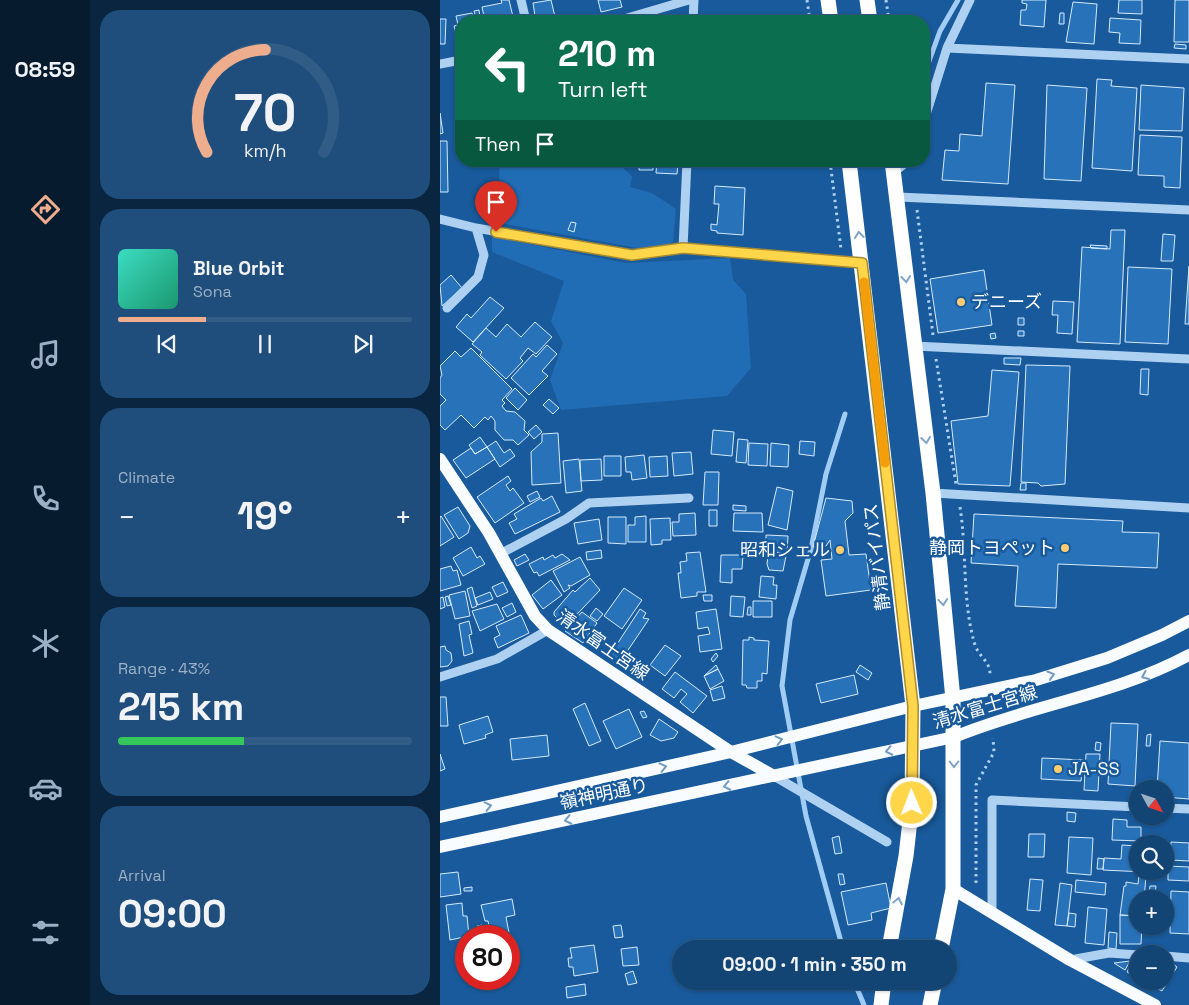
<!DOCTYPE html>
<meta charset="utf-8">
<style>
:root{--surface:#124474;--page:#1f4e7c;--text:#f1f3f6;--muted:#9cb0c5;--line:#315c86;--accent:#eead8d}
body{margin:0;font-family:"Space Grotesk","Noto Sans JP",sans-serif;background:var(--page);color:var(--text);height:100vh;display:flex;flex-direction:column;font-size:19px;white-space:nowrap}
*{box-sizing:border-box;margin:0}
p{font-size:16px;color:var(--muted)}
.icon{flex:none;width:28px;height:28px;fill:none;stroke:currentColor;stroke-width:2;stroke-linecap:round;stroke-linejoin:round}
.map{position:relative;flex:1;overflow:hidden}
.details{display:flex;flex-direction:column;gap:10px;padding:10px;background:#0a2540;width:350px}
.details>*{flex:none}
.hud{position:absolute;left:15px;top:15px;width:475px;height:152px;border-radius:20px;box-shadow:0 1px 4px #0004,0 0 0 1px var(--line);background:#0b6e4f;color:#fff;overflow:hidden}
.needle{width:32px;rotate:130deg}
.fabs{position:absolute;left:689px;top:780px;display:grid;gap:10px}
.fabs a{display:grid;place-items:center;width:45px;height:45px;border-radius:50%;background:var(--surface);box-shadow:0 1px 4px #0004,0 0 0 1px var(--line);font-size:25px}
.speed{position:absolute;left:15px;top:925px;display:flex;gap:10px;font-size:25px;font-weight:700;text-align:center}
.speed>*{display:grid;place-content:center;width:65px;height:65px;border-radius:50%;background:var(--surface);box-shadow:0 1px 4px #0004,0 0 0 1px var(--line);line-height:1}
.speed .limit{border:8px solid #d22;background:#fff;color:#111}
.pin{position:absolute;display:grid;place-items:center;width:42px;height:42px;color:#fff;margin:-51px -21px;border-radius:50% 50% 50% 0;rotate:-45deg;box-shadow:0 0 5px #0007}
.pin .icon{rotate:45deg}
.me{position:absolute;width:55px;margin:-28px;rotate:359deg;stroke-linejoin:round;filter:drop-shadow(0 0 4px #0008)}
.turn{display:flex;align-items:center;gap:18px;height:105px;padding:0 20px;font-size:22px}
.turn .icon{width:65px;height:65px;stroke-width:2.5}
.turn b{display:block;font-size:35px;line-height:42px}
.then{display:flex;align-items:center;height:48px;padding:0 20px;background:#0003;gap:10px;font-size:19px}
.big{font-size:38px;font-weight:700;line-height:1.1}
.details .tile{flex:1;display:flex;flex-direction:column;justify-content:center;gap:8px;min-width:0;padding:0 18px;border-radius:20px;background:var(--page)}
.details .dial{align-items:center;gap:0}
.dial svg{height:130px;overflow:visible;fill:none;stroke:var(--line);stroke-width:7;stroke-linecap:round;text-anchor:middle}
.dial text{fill:var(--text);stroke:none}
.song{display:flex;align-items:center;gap:15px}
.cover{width:60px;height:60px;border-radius:8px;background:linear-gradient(135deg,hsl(170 70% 55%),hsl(160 70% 35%))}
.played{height:5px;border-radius:2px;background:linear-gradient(90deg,var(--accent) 30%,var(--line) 30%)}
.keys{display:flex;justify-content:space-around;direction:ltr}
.heat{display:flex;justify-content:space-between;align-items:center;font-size:28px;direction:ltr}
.charge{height:8px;border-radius:4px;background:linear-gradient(90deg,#34c759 43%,var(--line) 0)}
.trip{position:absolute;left:232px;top:940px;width:285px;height:50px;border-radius:25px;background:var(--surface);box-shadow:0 1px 4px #0004,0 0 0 1px var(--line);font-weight:700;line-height:50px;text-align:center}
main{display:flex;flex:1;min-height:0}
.menu{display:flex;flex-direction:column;width:90px;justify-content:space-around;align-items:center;background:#071b2e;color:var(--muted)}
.menu .icon{width:35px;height:35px}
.menu .current{color:var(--accent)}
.menu b{font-size:22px;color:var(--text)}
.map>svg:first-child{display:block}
.green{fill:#216db5}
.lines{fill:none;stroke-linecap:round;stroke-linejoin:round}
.stream{stroke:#a1cdf4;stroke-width:5}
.building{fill:#2772b9;stroke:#d6eafc}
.path{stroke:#aed1f2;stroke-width:3;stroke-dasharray:2.5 4;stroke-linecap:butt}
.minor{stroke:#aed1f2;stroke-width:9}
.major{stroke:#f9fcff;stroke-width:12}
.highway{stroke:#fff;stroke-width:15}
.oneway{stroke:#80a4c8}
.oneway2{stroke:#729bc3}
.route-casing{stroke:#a68a30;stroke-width:12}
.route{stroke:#ffd54a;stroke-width:9}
.slow{stroke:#f59e0b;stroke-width:9}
.poi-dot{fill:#ffcc6f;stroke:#185a9b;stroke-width:2}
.labels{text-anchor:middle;stroke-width:5;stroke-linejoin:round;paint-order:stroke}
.poi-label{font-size:18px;fill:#fff;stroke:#185a9b;text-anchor:start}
.street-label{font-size:18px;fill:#fff;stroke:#185a9b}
</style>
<main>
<nav class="menu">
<b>08:59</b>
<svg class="icon current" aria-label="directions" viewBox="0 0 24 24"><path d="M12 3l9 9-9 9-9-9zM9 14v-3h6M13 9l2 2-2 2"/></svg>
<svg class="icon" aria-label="music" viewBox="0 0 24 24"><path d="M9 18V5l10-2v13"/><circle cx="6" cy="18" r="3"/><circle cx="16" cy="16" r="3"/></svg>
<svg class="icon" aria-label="phone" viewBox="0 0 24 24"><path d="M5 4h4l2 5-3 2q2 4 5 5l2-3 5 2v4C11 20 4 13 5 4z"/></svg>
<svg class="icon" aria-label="climate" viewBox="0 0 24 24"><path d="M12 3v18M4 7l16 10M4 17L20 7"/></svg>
<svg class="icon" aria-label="car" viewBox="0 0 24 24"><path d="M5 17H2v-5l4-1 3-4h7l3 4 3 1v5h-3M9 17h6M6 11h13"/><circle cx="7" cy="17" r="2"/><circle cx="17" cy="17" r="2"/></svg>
<svg class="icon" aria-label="filters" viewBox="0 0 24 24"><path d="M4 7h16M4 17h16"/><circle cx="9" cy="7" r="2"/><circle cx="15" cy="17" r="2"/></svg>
</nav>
<section class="details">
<div class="tile dial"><svg viewBox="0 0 100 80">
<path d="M14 69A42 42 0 1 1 86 69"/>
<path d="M14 69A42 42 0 0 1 50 6" stroke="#eead8d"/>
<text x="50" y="56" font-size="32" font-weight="700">70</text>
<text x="50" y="72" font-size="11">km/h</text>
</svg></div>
<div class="tile">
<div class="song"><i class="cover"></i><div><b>Blue Orbit</b><p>Sona</p></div></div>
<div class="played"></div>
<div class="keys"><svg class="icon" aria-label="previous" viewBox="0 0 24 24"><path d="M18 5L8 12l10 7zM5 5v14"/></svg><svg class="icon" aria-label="pause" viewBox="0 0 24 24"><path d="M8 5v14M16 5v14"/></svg><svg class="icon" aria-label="next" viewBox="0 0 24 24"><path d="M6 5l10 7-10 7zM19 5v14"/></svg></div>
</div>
<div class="tile"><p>Climate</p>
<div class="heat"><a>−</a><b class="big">19°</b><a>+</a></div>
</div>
<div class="tile"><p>Range · 43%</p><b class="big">215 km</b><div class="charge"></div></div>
<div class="tile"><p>Arrival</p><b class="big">09:00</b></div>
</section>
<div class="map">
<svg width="749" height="1005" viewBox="0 0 749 1005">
<rect width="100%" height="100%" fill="#185a9b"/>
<!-- green -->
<path class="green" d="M59 161H185L184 169 192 176 190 187 212 193 236 209 233 241 229 245 197 248 60 223Z
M52 237 186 263 290 258 293 280 306 294 311 368 287 396 121 410 110 380 123 343 111 321 124 281 52 252Z"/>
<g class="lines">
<!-- stream -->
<path class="stream" d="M484 75 500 31 518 0
M403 949 366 816 342 686 350 620 371 549 386 474 405 414
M414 981 424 1005"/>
</g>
<!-- building -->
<path class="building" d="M61 0H69L74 21H45L42 7 62 3Z
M111 0 116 21 99 20 98 16H95L93 3Z
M158 0H180L182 7 161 12Z
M582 0H606L604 27 580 25 581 10H586L587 4 582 3Z
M679 0H702V14L678 13Z
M735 0H749V42H734Z
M633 2 657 4 654 44 626 42Z
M39 10 40 17 36 18 34 11Z
M32 13 34 21H21V40L18 41 14 26 18 25 16 16Z
M620 13H624V24H619Z
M670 18 701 20 700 44 679 43 680 33 669 32Z
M0 19H6L5 44H0Z
M735 44 746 45V49L734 48Z
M657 79 672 80 671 86 697 88 692 171 652 168Z
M21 80V100L17 101V81Z
M546 83 575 85 568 184 502 180 505 150 519 151 520 134 542 136Z
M607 85 647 88 641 181 604 179Z
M701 85 744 88 742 131 699 130Z
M21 104V124H18L15 105Z
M0 113 3 133 0 134Z
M700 135 742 137 740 188 724 187V176L698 175Z
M0 141H7L8 192H0Z
M199 161H213V170H199Z
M217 161 238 163 237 174 216 173Z
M275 186 305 188 303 235 277 233V231L271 230V224L277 225 279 204H274Z
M131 222 136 223 134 232 128 230Z
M671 230H685L680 344 637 342 642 247 670 249Z
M723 234 735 235 733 261H721Z
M650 245 667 246V249L651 248Z
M749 266V324H745Z
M688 267 732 269 728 344 685 342Z
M544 270 552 325 498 333 490 279Z
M11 275 22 288 2 306 0 285Z
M50 297 64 308 33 342 16 327 27 314 31 318Z
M613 301 634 302 632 334 617 333 618 315H612Z
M578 318H584V325H578Z
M95 322 112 337 96 354 88 348 80 358 83 361 66 379 40 355 42 352 32 344 46 328 56 337 67 324 81 337Z
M578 331H584V336H578Z
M555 333 556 338 551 339 550 334Z
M107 345 117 354 102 371 108 376 89 395 71 378 93 354 96 357Z
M31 348 72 389 62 400 65 403 62 406 66 411 75 412 85 421 84 430 89 435 78 445 73 440H64L55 430V421L51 416 48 420 45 417 34 428 21 415 5 430 0 425V406L6 400 0 394V378L2 375 0 366 15 351 21 357Z
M564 358H581L580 365 564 364Z
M586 365 630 366 625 484 601 486 598 483 581 482Z
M701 369H709L708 395 700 394Z
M552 370 579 372 570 486 518 484 511 421 548 416Z
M75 388 87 400 78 410 66 398Z
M109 399 119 408 113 414 103 405Z
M96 425 102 432 94 439 88 432Z
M273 430 294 432 292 456 271 454Z
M118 433 121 483 92 485 91 452 102 442V434Z
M40 437 47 447 35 454 29 445Z
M298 439 308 440 306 463 296 462Z
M56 441 64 453 70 449 75 456 60 467 47 447Z
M360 441 375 442 374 456 359 454Z
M309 443 328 444 327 466 308 465Z
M331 443 349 445 348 467 330 466Z
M47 447 55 459 26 478 13 460 31 448 35 454Z
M251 452 253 474 234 476 232 453Z
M204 455 207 478 192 480 191 472H186L185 457Z
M164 456H181V476H164Z
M227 456 228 476 210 477 209 457Z
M139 459 142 491 126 493 123 461Z
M161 459 162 480 141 481 140 460Z
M265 472H279L278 505H263Z
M68 476 71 481 66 485 70 491 73 488 84 503 55 523 37 497Z
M581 483H586V490H580Z
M337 487 353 491 347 530 328 525Z
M97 491 100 497 90 502 87 496Z
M112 496 120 512 75 534 69 523 77 519 74 514 101 498 103 501Z
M386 498 412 501 413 513 405 521 409 555 426 554 431 590 386 596 381 560 392 559 390 540 386 546 373 547Z
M293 505 306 506V511L293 510Z
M18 507 30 526 28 533 19 539 4 515Z
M269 510H277V526H269Z
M255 513 256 535 233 536 232 522H239V514Z
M294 513H322L323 532 293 531Z
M534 514 683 521 682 532 719 533 717 568 618 564 616 608 575 606 578 566 531 563Z
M1 516 14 537 0 546V517Z
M206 516V542H188V525H195V517Z
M168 517H186V544L168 543Z
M230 518 231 540H222V544L211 545 210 519Z
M159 519 162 540 138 544 134 523Z
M326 535 348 536 347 553 330 552V543H326Z
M31 547 37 558 40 556 45 564 23 576 13 558Z
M161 550 162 558 147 560 146 552Z
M260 552 266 592H257V596L241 598 238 573H241L240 562 247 561 246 553Z
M85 554 89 560 77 566 74 560Z
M122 554 130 560 99 576 97 572 94 573 89 564 103 557 104 560 113 555 115 558Z
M281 555H303L302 569H292V583L280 582Z
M328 555 346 556 343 571 329 570 327 564Z
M140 557 150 575 131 586 128 585 130 588 124 592 113 571Z
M11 566 13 571 17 570 21 585 0 591V569Z
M321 576 334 577 333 585H337L336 599 319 597Z
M150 578 160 590 124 628 116 621 118 619 114 615V612L133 590 135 592Z
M111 580 122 595 103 609 92 595Z
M63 582 68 592 57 597 52 587Z
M32 587 37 606 32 608 27 589Z
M184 588 202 600 182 629 164 616Z
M25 591 30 616 15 619 9 595Z
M50 592 53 599 38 605 35 598Z
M263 595H272V601H264Z
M8 596 11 605 7 606 5 597Z
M291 596 305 597 303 617 290 616Z
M3 597 5 607 0 609V598Z
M313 601H332V617H313Z
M72 603 76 612 67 617 62 608Z
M57 604 64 619 40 631 32 611Z
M308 607H311V615H307Z
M156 608 163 614 157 621 150 616Z
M200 609 206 613 203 618 209 619 178 665 168 658Z
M276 609 282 649 260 652 258 636 270 634 268 627 258 629 256 612Z
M142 612 157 623 143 643 125 631Z
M81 615 89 633 58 648 54 638 60 635 56 626Z
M29 621 32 634 29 635 33 653 24 656 19 624Z
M309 637 314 638V640L329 641 327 674 322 673V681H317V688H307L306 685H302L303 640H309Z
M225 645 241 656 225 676 210 665Z
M5 646 6 650 11 653 12 661 8 666 0 667V647Z
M276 653 278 656 273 662 271 659Z
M276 665 278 669 264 676Z
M420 665 432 673 428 680 416 672Z
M278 669 284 681 270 689 264 676Z
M235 672 267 696 253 713 240 702 247 694 241 689 234 698 222 689Z
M414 675 418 694 381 703 376 684Z
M282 686 285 698 273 701 270 690Z
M0 697H6L8 726H0Z
M145 703 161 741 149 746 133 709Z
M189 709 202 737 176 749 163 721Z
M204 711 207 717 203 718 200 712Z
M48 716 53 732 45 735 46 738 24 744 19 725Z
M219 719 238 732 234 738 221 741 210 735Z
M671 723 698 724 695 786 668 784Z
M711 734 710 746H706L707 735Z
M107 735 109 756 72 760 70 739Z
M720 741 749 743V799L725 797V789H717Z
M656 742 661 743 660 751 655 750Z
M0 754 5 769 0 771Z
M646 754H660L658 791 644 790Z
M602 758 643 760 641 781 601 779Z
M627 812 636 813 635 822 627 821Z
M673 819 687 820V827H701V841L672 840Z
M589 834H605L604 857H588Z
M399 836 402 853 395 854 392 838Z
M629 837 653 838 651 875 627 873Z
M731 842 749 843V861L730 860Z
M682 845 698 846V871L705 872 663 870 664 858 681 859Z
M658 858 664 859 663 869H657Z
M728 866 749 867V881L728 880Z
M18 872 21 894 0 897V874Z
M398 874H403L405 884 400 885Z
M699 875 706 876 704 899H698V916L680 915 684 886H686V882L698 884Z
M590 879 603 880 600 911 587 910Z
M636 880 666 883 665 895 635 892Z
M446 883 451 908 431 913 432 920 408 925 401 892Z
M620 883 632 885 627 926 615 925Z
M710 886H716L715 895H709Z
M32 887V891H24V888Z
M731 891 749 892V934L730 933Z
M72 899 75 915 66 917 70 938 51 936 48 921H45L41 905Z
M22 903 23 916H27L29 936 10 940 6 905Z
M648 907 667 909 664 945 645 943Z
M629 913 636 914 635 927 627 926Z
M680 915 698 916V926H702L701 944H680Z
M42 925 43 933 39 934 37 926Z
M181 925 183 937 175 938 173 926Z
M669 932 677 933 676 949 668 948Z
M154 945 158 972 134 976 133 967H129L128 958H132L130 948Z
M197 947 199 965 183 966 181 949Z
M690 961 685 970 674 963Z
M692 962 698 965V978L687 972Z
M732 963 737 967 722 991 711 985 713 981H725V965L729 968Z
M193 971 197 983 188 985 185 974Z
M145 984 146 995 127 998 126 987Z"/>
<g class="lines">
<!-- path -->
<path class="path" d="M367 0 370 21
M446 0 449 21
M390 161 401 249
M477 210 493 335
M496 359 516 484
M520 507C527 551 522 603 535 645 539 657 550 661 550 674
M536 883V785L554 752 553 738"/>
<!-- minor -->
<path class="minor" d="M81 0 86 21
M177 21 249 0
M253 21 254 0
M507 48 749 59
M0 64 21 60
M484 121 507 48 530 0
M453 173 468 161
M458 197 749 210
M0 219 36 228 192 255 243 248 422 263
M243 248 247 161
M7 308 38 277 44 255 36 228
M474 346 749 359
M493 493 749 508
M60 554 126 519 149 503 249 498
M0 677 57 659 108 630
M334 776 447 842
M725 808 749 809
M552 912V800L698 807
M725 956 749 958
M630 960 669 953 698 955"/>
<!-- major -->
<path class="major" d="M0 459 49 533 95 616 108 630 291 752 334 776
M0 817 291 752 473 706 596 680 667 658 722 635 749 621
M0 847 514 737C591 705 675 695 749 655
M513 889 630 960 715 1005"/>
<!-- highway -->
<path class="highway" d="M388 0 391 21
M427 0 430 21
M409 161 473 706 472 803 466 856 449 949
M452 161 493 493 513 699V889L501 949
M441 1005 444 981
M490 1005 495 981"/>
</g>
<!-- one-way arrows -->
<defs><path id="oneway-chevron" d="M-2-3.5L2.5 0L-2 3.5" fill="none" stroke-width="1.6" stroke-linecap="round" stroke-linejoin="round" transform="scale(1.25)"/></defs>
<g class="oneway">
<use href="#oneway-chevron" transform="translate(419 235) rotate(-97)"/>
<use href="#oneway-chevron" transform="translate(466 279) rotate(84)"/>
<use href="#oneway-chevron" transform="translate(486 440) rotate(83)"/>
<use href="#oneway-chevron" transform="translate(503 602) rotate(85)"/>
<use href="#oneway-chevron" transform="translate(514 764) rotate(90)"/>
<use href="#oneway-chevron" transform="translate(458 901) rotate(-79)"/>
</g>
<g class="oneway2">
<use href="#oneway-chevron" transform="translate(611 675) rotate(-17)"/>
<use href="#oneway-chevron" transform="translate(705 676) rotate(156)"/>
<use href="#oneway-chevron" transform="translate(339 740) rotate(-14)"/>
<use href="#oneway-chevron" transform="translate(449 751) rotate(168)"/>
<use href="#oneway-chevron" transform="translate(223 767) rotate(-13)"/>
<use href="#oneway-chevron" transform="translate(287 786) rotate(168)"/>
<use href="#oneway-chevron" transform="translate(48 806) rotate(-13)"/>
<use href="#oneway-chevron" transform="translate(128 820) rotate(168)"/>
</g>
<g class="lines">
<defs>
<path id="route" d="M56 232 192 255 243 248 422 263 473 706 472 803"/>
</defs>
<!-- route casing -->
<use href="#route" class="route-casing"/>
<!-- route -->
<use href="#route" class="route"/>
<!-- slow -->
<path class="slow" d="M424 282 445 463"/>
</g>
<!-- markers -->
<g class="poi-dot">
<circle cx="521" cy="302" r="5"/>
<circle cx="625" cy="548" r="5"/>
<circle cx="400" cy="550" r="5"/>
<circle cx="618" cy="769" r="5"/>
</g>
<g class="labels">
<!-- poi labels -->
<g class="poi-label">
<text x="531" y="308">デニーズ</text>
<text x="615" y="554" text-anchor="end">静岡トヨペット</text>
<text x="390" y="556" text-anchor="end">昭和シェル</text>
<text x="628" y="775">JA-SS</text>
</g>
<!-- street labels -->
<g class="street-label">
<text transform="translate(437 557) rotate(-97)" y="6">静清バイパス</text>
<text transform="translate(163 645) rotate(35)" y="6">清水富士宮線</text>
<text transform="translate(545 707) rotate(-17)" y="6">清水富士宮線</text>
<text transform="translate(164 794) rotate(-12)" y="6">嶺神明通り</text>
</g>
</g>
</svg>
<div class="fabs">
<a><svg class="needle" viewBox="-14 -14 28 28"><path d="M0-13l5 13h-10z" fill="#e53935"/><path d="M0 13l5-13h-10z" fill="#9cb0c5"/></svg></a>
<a><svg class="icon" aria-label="search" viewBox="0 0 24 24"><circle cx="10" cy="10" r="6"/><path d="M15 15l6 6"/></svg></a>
<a>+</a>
<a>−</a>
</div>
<div class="speed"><div class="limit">80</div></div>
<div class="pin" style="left:56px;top:232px;background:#d93025"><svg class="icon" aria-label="arrive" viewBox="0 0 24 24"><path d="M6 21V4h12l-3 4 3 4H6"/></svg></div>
<svg class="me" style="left:472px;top:803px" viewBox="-20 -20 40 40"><circle r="17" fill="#ffd54a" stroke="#fff" stroke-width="3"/><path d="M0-11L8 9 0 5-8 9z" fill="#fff"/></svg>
<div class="trip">09:00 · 1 min · 350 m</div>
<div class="hud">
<div class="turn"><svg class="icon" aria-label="left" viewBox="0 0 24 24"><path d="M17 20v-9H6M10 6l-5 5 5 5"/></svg><div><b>210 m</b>Turn left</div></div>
<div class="then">Then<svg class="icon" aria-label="arrive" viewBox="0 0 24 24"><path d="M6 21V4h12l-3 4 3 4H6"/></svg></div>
</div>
</div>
</main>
